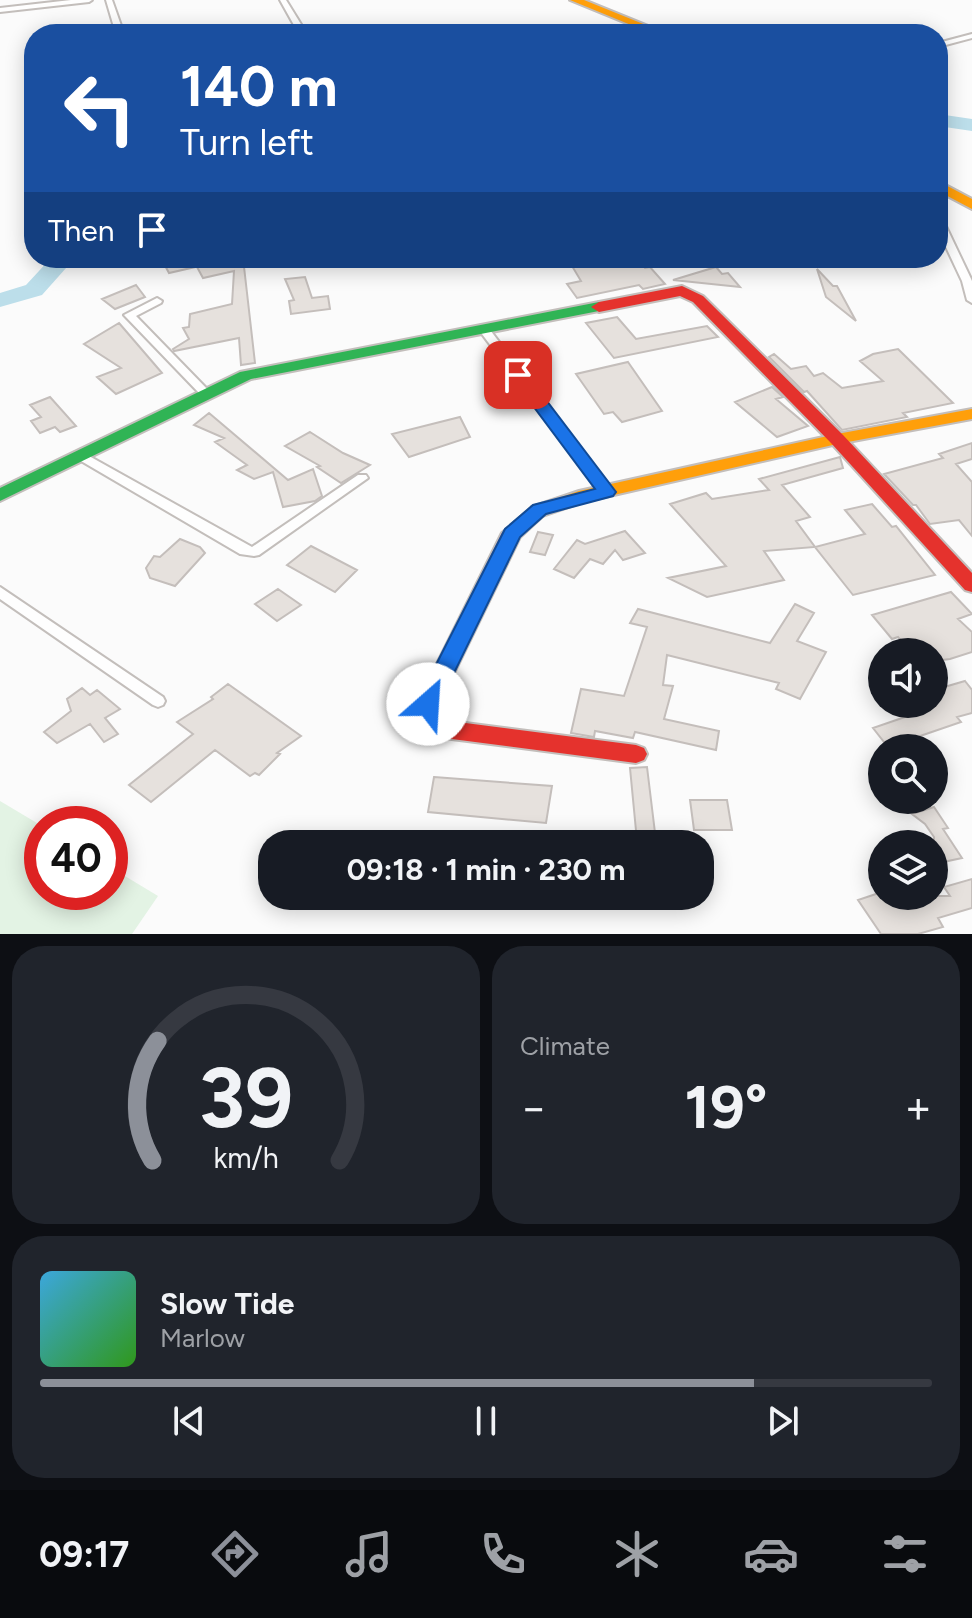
<!DOCTYPE html>
<meta charset="utf-8">
<style>
:root{--surface:#171b24;--page:#20242c;--text:#f1f3f6;--muted:#9ea1a6;--line:#363941;--accent:#8c9099}
body{margin:0;font-family:Figtree,sans-serif;background:var(--page);color:var(--text);height:100vh;display:flex;flex-direction:column;font-size:30px;white-space:nowrap}
*{box-sizing:border-box;margin:0}
p{font-size:26px;color:var(--muted)}
.icon{flex:none;width:44px;height:44px;fill:none;stroke:currentColor;stroke-width:2;stroke-linecap:round;stroke-linejoin:round}
.map{position:relative;height:934px;overflow:hidden}
.side{display:flex;flex-direction:column;gap:12px;padding:12px;background:#0d0f14;flex:1}
.side>*{flex:none}
.top-card{position:absolute;left:24px;top:24px;width:924px;height:244px;border-radius:32px;box-shadow:0 4px 20px #0003;background:#1a4fa0;color:#fff;overflow:hidden}
.fabs{position:absolute;left:868px;top:638px;display:grid;gap:16px}
.fabs a{display:grid;place-items:center;width:80px;height:80px;border-radius:50%;background:var(--surface);box-shadow:0 4px 20px #0003;font-size:40px}
.speed{position:absolute;left:24px;top:806px;display:flex;gap:16px;font-size:40px;font-weight:700;text-align:center}
.speed>*{display:grid;place-content:center;width:104px;height:104px;border-radius:50%;background:var(--surface);box-shadow:0 4px 20px #0003;line-height:1}
.speed .limit{border:12px solid #d22;background:#fff;color:#111}
.pin{position:absolute;display:grid;place-items:center;width:68px;height:68px;color:#fff;margin:-34px;border-radius:16px;box-shadow:0 4px 12px #0006}
.me{position:absolute;width:88px;margin:-44px;rotate:26deg;stroke-linejoin:round;filter:drop-shadow(0 0 6px #0008)}
.turn{display:flex;align-items:center;gap:28px;height:168px;padding:0 24px;font-size:36px}
.turn .icon{width:104px;height:104px;stroke-width:2.5}
.turn b{display:block;font-size:56px;line-height:68px}
.then{display:flex;align-items:center;height:76px;padding:0 24px;background:#0003;gap:16px;font-size:30px}
.big{font-size:60px;font-weight:700;line-height:1.1}
.side .widget{flex:1;display:flex;flex-direction:column;justify-content:center;gap:12px;min-width:0;padding:0 28px;border-radius:32px;background:var(--page)}
.side .dial{align-items:center;gap:0}
.dial svg{height:208px;overflow:visible;fill:none;stroke:var(--line);stroke-width:7;stroke-linecap:round;text-anchor:middle}
.dial text{fill:var(--text);stroke:none}
.song{display:flex;align-items:center;gap:24px}
.cover{width:96px;height:96px;border-radius:12px;background:linear-gradient(135deg,hsl(200 70% 55%),hsl(110 70% 35%))}
.played{height:8px;border-radius:4px;background:linear-gradient(90deg,var(--accent) 80%,var(--line) 80%)}
.keys{display:flex;justify-content:space-around;direction:ltr}
.heat{display:flex;justify-content:space-between;align-items:center;font-size:44px;direction:ltr}
.side .tiles{flex:1;display:grid;gap:12px;grid-template-columns:1fr 1fr}
.widget:last-child{grid-column:span 2}
.trip{position:absolute;left:258px;top:830px;width:456px;height:80px;border-radius:32px;background:var(--surface);box-shadow:0 4px 20px #0003;font-weight:700;line-height:80px;text-align:center}
.tab-bar{display:flex;height:128px;justify-content:space-around;align-items:center;background:#090b0e;color:var(--muted)}
.tab-bar .icon{width:56px;height:56px}
.tab-bar .active{color:var(--accent)}
.tab-bar b{font-size:36px;color:var(--text)}
.map>svg:first-child{display:block}
.green{fill:#e3f3e4}
.lines{fill:none;stroke-linecap:round;stroke-linejoin:round}
.river{fill:#bcdeea;fill-rule:evenodd}
.building{fill:#e6e1dd;stroke:#c4bebb;stroke-width:2}
.street-casing{stroke:#c3bebb;stroke-width:4}
.fast-casing{stroke:#c3bebb;stroke-width:4}
.slow-casing{stroke:#c3bebb;stroke-width:4}
.jam-casing{stroke:#c3bebb;stroke-width:4}
.street{fill:#fefefe;fill-rule:evenodd}
.fast{fill:#30b455;fill-rule:evenodd}
.slow{fill:#ff9f0a;fill-rule:evenodd}
.jam{fill:#e5322d;fill-rule:evenodd}
.route{fill:#1a73e8;stroke:#114b97;stroke-width:2}
</style>
<div class="map">
<svg width="972" height="934" viewBox="0 0 972 934">
<rect width="100%" height="100%" fill="#fbfbfb"/>
<!-- green -->
<path class="green" d="M0 801 42 826V892H110V867L158 896 132 934H0Z"/>
<g class="lines">
<!-- river -->
<path class="river" d="M938 114 972 119V131L938 126Z
M51 258H75L42 295 0 307V293L26 285Z"/>
</g>
<!-- building -->
<path class="building" d="M161 258H212L213 263 169 273Z
M235 258H243L255 363 241 365 239 338 174 351 173 349 189 339 183 328 189 327 190 314 232 304 234 271 203 278 197 267Z
M609 258H637L645 268 650 267 665 284 643 289 639 285 577 298 567 284 581 281 572 266 613 263Z
M716 267 722 274 728 273 740 287 673 280Z
M817 269 833 286H837L856 321 826 297Z
M305 277 312 298 328 296 330 309 291 314 289 301 294 300 285 279Z
M136 285 145 297 115 309 102 299Z
M617 317 636 339 707 326 718 337 614 358 586 323Z
M119 323 162 373 116 394 97 377 121 368 84 344Z
M898 349 953 403 903 413 907 417 842 430 807 391 804 392 769 357 774 354 791 369 806 366 814 376 823 373 842 388 883 381 860 361 873 354Z
M628 362 662 411 622 422 613 412 604 414 576 374Z
M772 387 783 397 776 399 808 426 777 437 735 402Z
M50 397 76 426 60 432 55 427 40 433 31 421 41 417 30 405Z
M209 413 288 480 313 469 322 496 315 501 283 507 273 472 254 479 237 470 247 465 215 442 224 438 194 425Z
M460 417 470 437 409 457 392 434Z
M310 432 343 453 370 465 341 483 317 467 320 466 285 446Z
M972 443V459L956 464 972 482V536L959 520 930 524 916 505H913L884 474 943 458 939 454Z
M840 457 843 468 782 485 810 517 796 521 815 547 764 551 784 580 707 597 668 578 726 566 670 504 706 493 712 499 769 490 759 479Z
M872 504 892 527 896 526 935 575 853 595 815 547 865 534 845 510Z
M625 531 645 553 623 560 615 550 603 564 590 559 574 578 554 569 577 540 585 544Z
M538 532 553 535 545 555 530 552Z
M180 539 200 547 205 553 175 586 150 578 146 568 154 556 160 557Z
M311 546 357 570 335 592 287 565Z
M278 589 301 605 277 621 255 604Z
M951 592 972 614 958 619 972 632V652L950 659 934 661V652H910L898 637 892 639 872 615Z
M795 604 814 613 797 641 826 652 800 699 776 689 779 683 667 655 663 685 673 686 664 719 719 731 716 750 635 732 633 738 595 731 594 737 571 733 581 689 624 696 647 627 630 623 638 609 770 643Z
M965 681 972 690V713L957 717 961 722 888 747 873 728 934 707V690Z
M228 684 301 736 277 753 280 754 259 775 255 773 250 776 215 750 151 802 129 785 193 734 177 722 213 699 211 697Z
M82 688 90 695 97 690 120 709 105 718 118 734 104 742 90 724 57 743 44 732 71 711 67 699Z
M647 767 656 841H637L630 768Z
M434 777 552 786 546 823 428 812Z
M690 800H727L732 830H694Z
M934 807 948 828 943 829 962 858 934 864V837L925 824 912 814Z
M972 879V908L938 918 943 927 918 934H881L858 900 882 892V896H950L944 887Z"/>
<g class="lines">
<defs>
<path id="street" d="M71 0H92L89 2 0 12V8Z
M106 0H112L124 34H116Z
M280 0H286L307 34H299Z
M972 34V38L938 47V43Z
M938 217 943 220 972 281V303L967 300 962 281 938 230Z
M157 298 162 301 161 303 136 316 209 391 211 393 209 395H201L124 315Z
M483 325 487 326 611 489 613 492 611 495H603L479 330 478 328 479 326Z
M80 451 252 547 358 475H366L368 478 259 555 254 556 240 554 76 458 74 455Z
M0 587 163 697 165 701 163 705 158 707 153 705 0 599Z"/>
<path id="fast" d="M599 302 607 307 604 310 251 379 0 501V488L240 372Z"/>
<path id="slow" d="M570 0H584L668 34H653Z
M938 181 972 199V209L938 191Z
M972 409V419L837 444 583 502 539 517 530 511 532 507 579 491 837 434Z"/>
<path id="jam" d="M682 286 703 296 843 435 972 573V592L965 590 831 443 693 302 680 296 599 312 591 307 599 302Z
M539 505 548 511 520 537 439 704 440 712 450 721 636 745 644 748 647 754 644 760 636 763 444 738C427 732 418 721 417 704L502 533 532 507Z"/>
</defs>
<!-- street casing -->
<use href="#street" class="street-casing"/>
<!-- fast casing -->
<use href="#fast" class="fast-casing"/>
<!-- slow casing -->
<use href="#slow" class="slow-casing"/>
<!-- jam casing -->
<use href="#jam" class="jam-casing"/>
<!-- street -->
<use href="#street" class="street"/>
<!-- fast -->
<use href="#fast" class="fast"/>
<!-- slow -->
<use href="#slow" class="slow"/>
<!-- jam -->
<use href="#jam" class="jam"/>
</g>
<!-- route -->
<path class="route" d="M518 370 524 371 616 492 613 496 546 514 520 537 439 704 435 710 428 712 420 710 416 704 505 529 533 505 595 489 510 375Z"/>
</svg>
<div class="fabs">
<a><svg class="icon" aria-label="sound" viewBox="0 0 24 24"><path d="M4 9h4l5-4v14l-5-4H4zM17 9q2 3 0 6"/></svg></a>
<a><svg class="icon" aria-label="search" viewBox="0 0 24 24"><circle cx="10" cy="10" r="6"/><path d="M15 15l6 6"/></svg></a>
<a><svg class="icon" aria-label="layers" viewBox="0 0 24 24"><path d="M12 4l9 5-9 5-9-5zM3 14l9 5 9-5"/></svg></a>
</div>
<div class="speed"><div class="limit">40</div></div>
<div class="pin" style="left:518px;top:375px;background:#d93025"><svg class="icon" aria-label="arrive" viewBox="0 0 24 24"><path d="M6 21V4h12l-3 4 3 4H6"/></svg></div>
<svg class="me" style="left:428px;top:704px" viewBox="-20 -20 40 40"><circle r="19" fill="#fff"/><path d="M0-13L10 11 0 6-10 11z" fill="#1a73e8"/></svg>
<div class="trip">09:18 · 1 min · 230 m</div>
<div class="top-card">
<div class="turn"><svg class="icon" aria-label="left" viewBox="0 0 24 24"><path d="M17 20v-9H6M10 6l-5 5 5 5"/></svg><div><b>140 m</b>Turn left</div></div>
<div class="then">Then<svg class="icon" aria-label="arrive" viewBox="0 0 24 24"><path d="M6 21V4h12l-3 4 3 4H6"/></svg></div>
</div>
</div>
<section class="side">
<div class="tiles">
<div class="widget dial"><svg viewBox="0 0 100 80">
<path d="M14 69A42 42 0 1 1 86 69"/>
<path d="M14 69A42 42 0 0 1 16 23" stroke="#8c9099"/>
<text x="50" y="56" font-size="32" font-weight="700">39</text>
<text x="50" y="72" font-size="11">km/h</text>
</svg></div>
<div class="widget"><p>Climate</p>
<div class="heat"><a>−</a><b class="big">19°</b><a>+</a></div>
</div>
<div class="widget">
<div class="song"><i class="cover"></i><div><b>Slow Tide</b><p>Marlow</p></div></div>
<div class="played"></div>
<div class="keys"><svg class="icon" aria-label="previous" viewBox="0 0 24 24"><path d="M18 5L8 12l10 7zM5 5v14"/></svg><svg class="icon" aria-label="pause" viewBox="0 0 24 24"><path d="M8 5v14M16 5v14"/></svg><svg class="icon" aria-label="next" viewBox="0 0 24 24"><path d="M6 5l10 7-10 7zM19 5v14"/></svg></div>
</div>
</div>
</section>
<nav class="tab-bar">
<b>09:17</b>
<svg class="icon active" aria-label="directions" viewBox="0 0 24 24"><path d="M12 3l9 9-9 9-9-9zM9 14v-3h6M13 9l2 2-2 2"/></svg>
<svg class="icon" aria-label="music" viewBox="0 0 24 24"><path d="M9 18V5l10-2v13"/><circle cx="6" cy="18" r="3"/><circle cx="16" cy="16" r="3"/></svg>
<svg class="icon" aria-label="phone" viewBox="0 0 24 24"><path d="M5 4h4l2 5-3 2q2 4 5 5l2-3 5 2v4C11 20 4 13 5 4z"/></svg>
<svg class="icon" aria-label="climate" viewBox="0 0 24 24"><path d="M12 3v18M4 7l16 10M4 17L20 7"/></svg>
<svg class="icon" aria-label="car" viewBox="0 0 24 24"><path d="M5 17H2v-5l4-1 3-4h7l3 4 3 1v5h-3M9 17h6M6 11h13"/><circle cx="7" cy="17" r="2"/><circle cx="17" cy="17" r="2"/></svg>
<svg class="icon" aria-label="filters" viewBox="0 0 24 24"><path d="M4 7h16M4 17h16"/><circle cx="9" cy="7" r="2"/><circle cx="15" cy="17" r="2"/></svg>
</nav>
